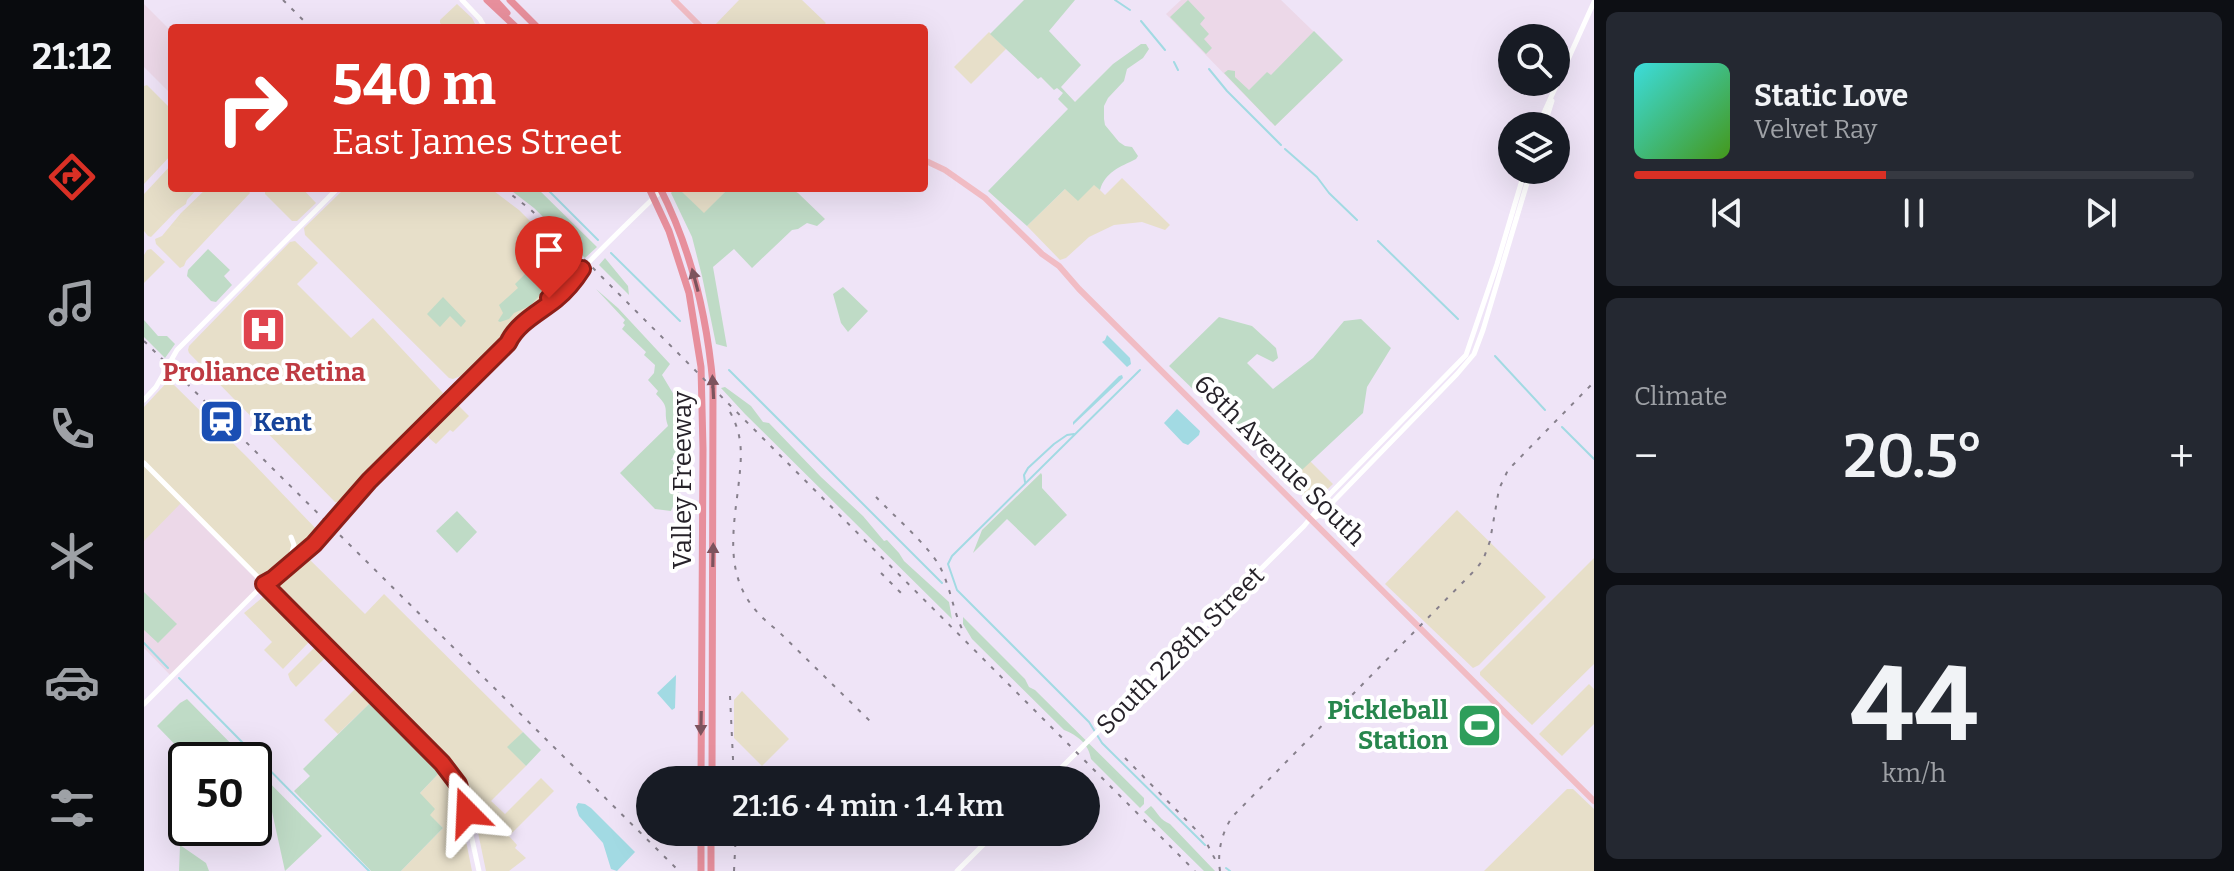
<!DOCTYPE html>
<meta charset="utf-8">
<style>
:root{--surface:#171b24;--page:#242831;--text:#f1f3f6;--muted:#9ea1a6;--line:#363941;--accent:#d93025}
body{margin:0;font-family:Bitter,serif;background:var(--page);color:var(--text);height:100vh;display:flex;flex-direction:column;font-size:30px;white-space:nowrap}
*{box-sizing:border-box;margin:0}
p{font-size:26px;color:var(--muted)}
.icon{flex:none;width:44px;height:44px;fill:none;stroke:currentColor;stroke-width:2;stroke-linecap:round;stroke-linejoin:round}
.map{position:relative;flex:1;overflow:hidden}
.panel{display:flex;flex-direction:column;gap:12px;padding:12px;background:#0d0f14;width:640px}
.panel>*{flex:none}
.hud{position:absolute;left:24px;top:24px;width:760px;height:168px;border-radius:8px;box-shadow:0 8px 32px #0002;background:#d93025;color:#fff;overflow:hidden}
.fabs{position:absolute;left:1354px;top:24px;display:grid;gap:16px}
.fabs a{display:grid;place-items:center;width:72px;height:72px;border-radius:50%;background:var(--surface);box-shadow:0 8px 32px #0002;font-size:40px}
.speed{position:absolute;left:24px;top:742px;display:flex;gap:16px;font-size:40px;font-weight:700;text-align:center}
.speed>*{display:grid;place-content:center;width:104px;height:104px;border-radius:50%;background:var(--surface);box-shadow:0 8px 32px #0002;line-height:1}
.speed .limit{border:4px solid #111;border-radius:12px;background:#fff;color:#111}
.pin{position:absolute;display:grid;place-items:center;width:68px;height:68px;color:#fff;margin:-82px -34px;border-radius:50% 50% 50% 0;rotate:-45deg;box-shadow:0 0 8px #0007}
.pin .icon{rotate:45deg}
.me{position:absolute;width:88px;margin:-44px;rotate:339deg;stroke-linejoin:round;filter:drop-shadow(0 0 6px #0008)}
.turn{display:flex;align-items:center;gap:28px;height:168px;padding:0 32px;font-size:36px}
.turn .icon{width:104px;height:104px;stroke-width:2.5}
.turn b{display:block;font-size:56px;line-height:68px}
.big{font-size:60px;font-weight:600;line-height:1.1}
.panel .tile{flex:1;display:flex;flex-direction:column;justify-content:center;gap:12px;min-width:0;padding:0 28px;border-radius:12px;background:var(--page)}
.panel .dial{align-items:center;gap:0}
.dial b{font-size:104px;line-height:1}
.song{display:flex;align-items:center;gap:24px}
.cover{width:96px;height:96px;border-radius:12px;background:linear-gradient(135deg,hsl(180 70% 55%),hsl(100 70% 35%))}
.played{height:8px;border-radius:4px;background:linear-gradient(90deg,var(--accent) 45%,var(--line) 45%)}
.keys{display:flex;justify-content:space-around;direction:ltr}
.heat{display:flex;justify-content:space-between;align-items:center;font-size:44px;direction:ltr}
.trip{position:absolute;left:492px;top:766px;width:464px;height:80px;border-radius:40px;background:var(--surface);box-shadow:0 8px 32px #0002;font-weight:600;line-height:80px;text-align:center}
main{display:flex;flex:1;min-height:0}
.tabs{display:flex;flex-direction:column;width:144px;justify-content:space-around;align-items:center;background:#090b0e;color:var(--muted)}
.tabs .icon{width:56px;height:56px}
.tabs .on{color:var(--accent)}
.tabs b{font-size:36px;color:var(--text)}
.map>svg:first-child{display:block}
.commercial{fill:#e7dfc9}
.education{fill:#ecd8e8}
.green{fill:#bfdbc6}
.water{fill:#a2dae3}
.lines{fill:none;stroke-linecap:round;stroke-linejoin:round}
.stream{stroke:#a2dae3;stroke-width:2}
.secondary{stroke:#fff;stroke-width:5}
.primary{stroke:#f1bcc4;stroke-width:6}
.motorway{stroke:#e78f9c;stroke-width:7}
.rail{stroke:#867f8b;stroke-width:2;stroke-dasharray:4 8;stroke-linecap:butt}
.oneway{fill:#7d535d}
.route-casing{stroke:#8d1f18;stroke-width:20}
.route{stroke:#d93025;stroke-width:14}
.labels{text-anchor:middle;stroke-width:8;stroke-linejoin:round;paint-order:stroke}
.health-label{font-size:26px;font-weight:bold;fill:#be3a42;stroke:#fff}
.transit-label{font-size:26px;font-weight:bold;fill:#164399;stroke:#fff;text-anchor:start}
.street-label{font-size:26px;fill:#262229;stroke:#fff}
.leisure-label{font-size:26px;font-weight:bold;fill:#27864d;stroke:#fff;text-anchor:end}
</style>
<main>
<nav class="tabs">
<b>21:12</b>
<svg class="icon on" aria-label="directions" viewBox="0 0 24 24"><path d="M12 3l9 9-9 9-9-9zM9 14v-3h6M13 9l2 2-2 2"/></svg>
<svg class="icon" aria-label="music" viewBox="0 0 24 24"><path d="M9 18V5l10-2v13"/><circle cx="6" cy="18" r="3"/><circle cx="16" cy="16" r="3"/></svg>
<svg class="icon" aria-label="phone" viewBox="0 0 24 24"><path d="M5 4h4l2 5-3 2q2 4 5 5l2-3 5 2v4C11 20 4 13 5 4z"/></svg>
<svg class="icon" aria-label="climate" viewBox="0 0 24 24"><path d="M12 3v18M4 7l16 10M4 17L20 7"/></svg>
<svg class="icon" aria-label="car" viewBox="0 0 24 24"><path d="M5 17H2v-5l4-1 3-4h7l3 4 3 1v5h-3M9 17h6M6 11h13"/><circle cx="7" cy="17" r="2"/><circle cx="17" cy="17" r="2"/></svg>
<svg class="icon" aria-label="filters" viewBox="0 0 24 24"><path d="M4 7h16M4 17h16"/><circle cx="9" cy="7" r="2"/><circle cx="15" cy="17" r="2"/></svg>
</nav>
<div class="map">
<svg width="1450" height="871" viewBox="0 0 1450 871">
<rect width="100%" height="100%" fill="#efe4f7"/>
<!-- commercial -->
<path class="commercial" d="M595 0H658L682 23 677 28H568Z
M313 4 328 18 333 28H301L296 23V20Z
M845 32 862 49 827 84 810 67Z
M3 85 28 110V154L0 184V86Z
M28 164V188H54L43 200 42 204 32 211 7 237 4 236 0 231V194Z
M978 178 1026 225 1021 230 998 222 970 225 945 237 922 258 916 260 883 226 921 189 951 185 961 195Z
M63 188H103L106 193 42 261 40 266 36 268 12 244 11 239 18 236 37 213Z
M121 188H158L172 203 153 221H148L121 194Z
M201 188H346L375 210 433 268 398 298 317 376 309 379 305 378 161 235 160 228Z
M534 188H585L560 214Z
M151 241 174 263 153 284 207 338 229 318 299 393 296 401 284 409 248 445V448L195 503 191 502 45 353 44 350 45 346 146 242Z
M7 249 21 262 0 283V255L3 250Z
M25 380 103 457 176 533 120 584 0 541V407Z
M312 406H315L325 416 309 432 306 430 292 444 285 438 284 431Z
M1166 461 1189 484 1171 501 1166 503 1145 482Z
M1313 510 1402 597 1335 665 1329 668 1241 584Z
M162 556 221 614 240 594 379 732 364 747 382 766 347 801 361 814 397 778 410 791 365 836 373 845 371 848 382 858 365 871H342L326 794 311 766 136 586V578Z
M1450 558V664L1388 725 1336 675V672Z
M119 597 125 598 166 637V641L139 669 120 650 128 642 100 613Z
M170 648H177L184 655 152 687 146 680 144 674Z
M1445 684 1450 689V724L1418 756 1395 734Z
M214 686 229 700 194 734 180 720Z
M598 691 645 739 618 766 590 738V700Z
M297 771 306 780 312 791 328 871H257L299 828 285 815 276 793Z
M1423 789H1429L1450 809V871H1340Z"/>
<!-- education -->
<path class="education" d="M1037 0H1137L1199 60 1131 126 1022 14Z
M0 4 28 32V95L0 67Z
M38 502 120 584 27 676 0 648V541Z"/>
<!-- green -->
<path class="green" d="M880 0H931L905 31 937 65 917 87 931 102 969 64 997 44H1002L1005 49 999 58 983 69 980 81 964 98 960 106V119L961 125 975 142 981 146 988 147 994 156 992 159C976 167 961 172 956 190L950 185 934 201 921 189 883 226 844 191 924 109 914 99 919 93 913 88 910 90 897 77 894 79 846 34Z
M1044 0 1061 18 1056 24 1065 34 1060 39 1068 48 1062 54 1026 17Z
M1170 31 1199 60 1131 126 1080 73 1084 70 1091 71V77L1105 90 1123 72 1127 75Z
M364 188H393L453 247 441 258 390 208Z
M531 188H534L560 213 585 188H645L654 193 681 219 673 226 663 223 654 229 648 230 608 268 590 249 569 267 583 347 572 344 558 276 548 237 527 193Z
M388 243 391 246 394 244 395 246 394 253 388 248 382 254 396 267 403 262 410 261 414 264 411 274 400 284 395 296 386 306 370 313 365 319 356 322 354 321 359 313 355 305 374 288 371 284 386 269 375 257Z
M64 249 86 270 80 276 88 285 72 302 67 301 43 276 44 270Z
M461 258 484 286 485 295 455 265Z
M699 287 724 311 704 332 697 323 689 294Z
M452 289 474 308 526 364 518 375 533 400 535 443 534 449 527 460 538 462 537 487 527 511 511 509 476 473 524 426C518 409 528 410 512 394L514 391 504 380 510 373 511 365 500 355 502 352 478 329 481 325 479 323 481 320Z
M299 297 322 321 317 327 306 316 296 327 283 314Z
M1075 317 1108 326 1132 348 1134 358 1129 362 1113 354 1103 363 1129 389 1169 358 1200 321 1217 319 1247 348 1223 387 1219 413 1145 482 1025 366Z
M0 320 14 336H23L31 344 21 358 0 337Z
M581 387 607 406 619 422 625 423 677 477 719 516 740 541 743 540 755 553 760 561 805 602 808 619 601 414 577 388Z
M897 473 898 475V488L923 515 891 546 863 519 829 553 838 530Z
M313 511 333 532 313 553 292 531Z
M0 592 33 624 14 643 0 630Z
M819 617 881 679 885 687 891 690 1000 798V804L996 808 947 759C945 744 933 735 920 730L828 639 819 624Z
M43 699 103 760H52L43 757 13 726 36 703Z
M229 700 297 771 276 793 291 809 286 815 299 828 257 871H227L150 791 166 776 159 769Z
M379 732 397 750 382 766 363 747Z
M110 767 178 836 141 871 125 798 110 789Z
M1007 806C1014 813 1016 820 1026 824L1071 871H1060L1000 812Z
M36 845 62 863 65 871H35Z"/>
<!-- water -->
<path class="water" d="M963 335 986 358 987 364 983 367 958 342 961 340Z
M978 375 979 378 929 425V422L975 376Z
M1033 409 1056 431 1055 435 1044 445 1039 443 1020 423Z
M532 675 531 708 528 710 513 693Z
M434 803 441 804 447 808 491 852 473 871 467 869 459 843 435 816 432 807Z"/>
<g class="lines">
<!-- stream -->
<path class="stream" d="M971 0 986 10
M997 21 1021 50
M1030 62 1034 70
M1065 69 1083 91 1137 145
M1141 149 1173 177 1185 193 1213 220
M402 188 454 240
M1234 241 1314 319
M467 253 536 321
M1351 356 1401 410
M585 370 798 583
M996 370 808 556 804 564 813 590 945 722 958 743 1061 845
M1418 427 1450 459
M881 482 880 475 884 468 910 444 923 435 930 434
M0 643 24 668
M35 678 225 871
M1082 868 1086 871"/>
<!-- secondary -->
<path class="secondary" d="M318 0 336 19 341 28
M1394 126 1450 2
M1400 126 1408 101
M401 305C420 296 428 279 442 265 467 239 493 214 519 189
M0 400 12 387 33 350 194 188
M0 463 303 767 318 794 335 871
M1168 519 1177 514 1313 374 1330 354 1339 330 1387 170
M147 555 150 545 147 537
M121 583 129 580 170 544 206 502 364 343 367 337
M0 704 120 584 124 575 174 532 229 470 360 340 368 336 429 275 438 269
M905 780 1160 526 1186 494 1322 355 1353 264 1381 170
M813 871 852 832"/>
<!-- primary -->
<path class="primary" d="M530 0 558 28
M780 160 801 170 841 198 898 254 915 266 935 289 1450 801"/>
<!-- motorway -->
<path class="motorway" d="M343 0 373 28
M351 0 363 13
M366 0 394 28
M505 188 525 231 545 293 557 367 559 449 557 780
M516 188C548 251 563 316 569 385L568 780
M557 832V871
M567 871V832"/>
<!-- rail -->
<path class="rail" d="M139 0 167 28
M359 188 387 210 444 263 1051 871
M0 341 535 871
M586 412C601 439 597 461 594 490 586 549 582 592 633 630L731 726
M732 497C751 517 784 545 796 567 807 588 809 612 820 633
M737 573 759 595
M586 696 590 780
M981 758 1060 838 1073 863
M590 871 592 832
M1076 871C1073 851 1078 833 1088 817L1332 569 1339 560 1346 541 1355 489 1364 470 1450 382"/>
</g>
<!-- one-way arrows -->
<defs><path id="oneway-solid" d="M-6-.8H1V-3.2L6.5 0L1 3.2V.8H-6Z" transform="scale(2)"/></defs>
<g class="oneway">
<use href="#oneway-solid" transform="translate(551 280) rotate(-105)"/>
<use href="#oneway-solid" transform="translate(569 387) rotate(-93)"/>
<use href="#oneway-solid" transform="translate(569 555) rotate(-89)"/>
<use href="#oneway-solid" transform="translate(557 723) rotate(91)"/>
</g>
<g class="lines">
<defs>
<path id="route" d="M323 812 314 784 298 763 120 584 129 579 170 544 225 481 364 343C373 323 396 312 412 299 422 291 431 280 438 269L405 298"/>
</defs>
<!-- route casing -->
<use href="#route" class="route-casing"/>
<!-- route -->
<use href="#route" class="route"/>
</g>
<!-- icons -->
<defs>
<symbol id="hospital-square" viewBox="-11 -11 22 22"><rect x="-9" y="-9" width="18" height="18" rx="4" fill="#e0444e" stroke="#fff"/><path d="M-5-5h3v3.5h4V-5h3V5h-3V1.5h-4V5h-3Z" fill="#fff"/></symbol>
<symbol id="station-square" viewBox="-11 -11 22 22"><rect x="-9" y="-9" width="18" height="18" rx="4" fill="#1a4fb4" stroke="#fff"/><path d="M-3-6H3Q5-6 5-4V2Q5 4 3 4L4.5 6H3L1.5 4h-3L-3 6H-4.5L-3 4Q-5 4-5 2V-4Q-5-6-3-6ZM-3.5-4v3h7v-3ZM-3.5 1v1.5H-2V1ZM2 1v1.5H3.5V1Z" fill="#fff"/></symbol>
<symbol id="stadium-square" viewBox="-11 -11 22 22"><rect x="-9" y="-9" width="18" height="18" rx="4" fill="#2e9e5b" stroke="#fff"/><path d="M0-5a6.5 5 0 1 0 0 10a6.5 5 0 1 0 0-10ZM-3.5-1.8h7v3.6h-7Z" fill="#fff"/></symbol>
</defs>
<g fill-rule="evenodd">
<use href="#hospital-square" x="94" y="304" width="51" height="51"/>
<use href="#station-square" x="52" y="396" width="51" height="51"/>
<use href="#stadium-square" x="1310" y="700" width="51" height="51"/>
</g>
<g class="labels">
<!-- health labels -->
<g class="health-label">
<text x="120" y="381">Proliance Retina</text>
</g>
<!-- transit labels -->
<g class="transit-label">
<text x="109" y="431">Kent</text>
</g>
<!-- street labels -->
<g class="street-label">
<text transform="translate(1136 460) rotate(45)" y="9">68th Avenue South</text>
<text transform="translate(538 480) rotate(-90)" y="9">Valley Freeway</text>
<text transform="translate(1036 650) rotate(-45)" y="9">South 228th Street</text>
</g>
<!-- leisure labels -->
<g class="leisure-label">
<text x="1304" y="719">Pickleball<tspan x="1304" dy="30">Station</tspan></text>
</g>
</g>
</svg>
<div class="fabs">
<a><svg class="icon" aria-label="search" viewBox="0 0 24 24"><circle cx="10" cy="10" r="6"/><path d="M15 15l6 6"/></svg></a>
<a><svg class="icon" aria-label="layers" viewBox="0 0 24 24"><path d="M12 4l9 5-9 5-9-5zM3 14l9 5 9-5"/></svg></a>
</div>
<div class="speed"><div class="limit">50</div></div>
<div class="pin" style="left:405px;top:298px;background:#d93025"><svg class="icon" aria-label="arrive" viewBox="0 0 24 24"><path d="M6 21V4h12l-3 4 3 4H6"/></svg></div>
<svg class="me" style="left:323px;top:812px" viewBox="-20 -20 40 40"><path d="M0-17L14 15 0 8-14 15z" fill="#d93025" stroke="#fff" stroke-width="4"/></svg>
<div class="trip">21:16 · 4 min · 1.4 km</div>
<div class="hud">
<div class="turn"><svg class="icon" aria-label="right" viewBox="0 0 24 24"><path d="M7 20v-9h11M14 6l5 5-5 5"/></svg><div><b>540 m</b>East James Street</div></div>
</div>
</div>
<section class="panel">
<div class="tile">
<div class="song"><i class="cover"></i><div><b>Static Love</b><p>Velvet Ray</p></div></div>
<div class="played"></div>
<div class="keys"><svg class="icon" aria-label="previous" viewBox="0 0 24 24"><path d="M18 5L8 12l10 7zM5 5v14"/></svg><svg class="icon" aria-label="pause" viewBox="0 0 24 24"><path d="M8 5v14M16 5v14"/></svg><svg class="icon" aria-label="next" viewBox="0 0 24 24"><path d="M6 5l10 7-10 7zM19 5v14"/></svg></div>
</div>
<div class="tile"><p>Climate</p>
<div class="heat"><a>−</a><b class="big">20.5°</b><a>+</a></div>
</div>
<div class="tile dial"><b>44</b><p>km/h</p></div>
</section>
</main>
